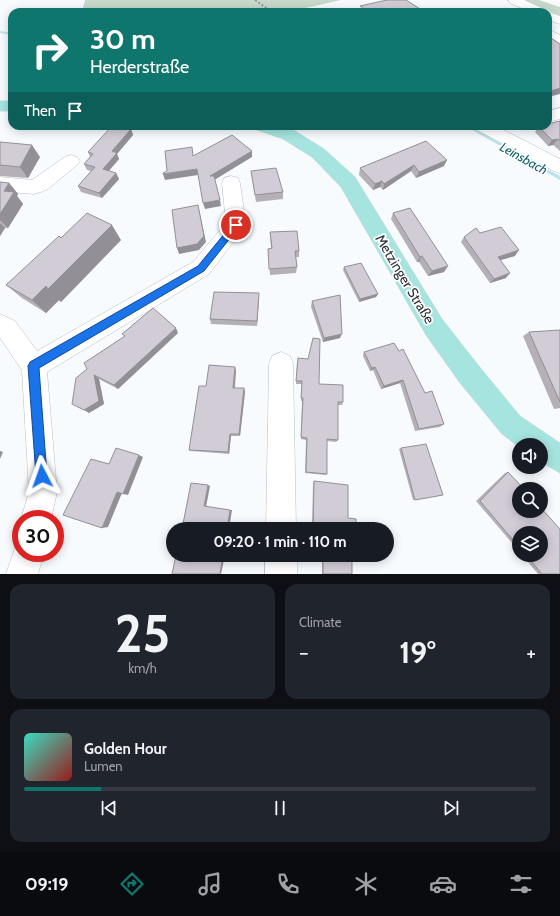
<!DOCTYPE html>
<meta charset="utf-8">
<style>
:root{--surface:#171b24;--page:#20242c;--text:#f1f3f6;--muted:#9ea1a6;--line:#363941;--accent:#0f766e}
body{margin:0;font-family:Cabin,sans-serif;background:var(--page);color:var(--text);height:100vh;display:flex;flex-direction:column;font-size:15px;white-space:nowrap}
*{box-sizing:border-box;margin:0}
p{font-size:13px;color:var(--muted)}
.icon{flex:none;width:22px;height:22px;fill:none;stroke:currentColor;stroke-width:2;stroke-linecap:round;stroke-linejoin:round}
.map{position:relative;height:574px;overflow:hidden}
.panel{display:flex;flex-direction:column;gap:10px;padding:10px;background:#0d0f14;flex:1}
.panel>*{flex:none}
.banner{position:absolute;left:8px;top:8px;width:544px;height:122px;border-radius:12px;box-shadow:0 2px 10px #0003;background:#0f766e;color:#fff;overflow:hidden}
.buttons{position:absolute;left:512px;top:438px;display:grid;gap:8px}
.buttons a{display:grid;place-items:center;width:36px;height:36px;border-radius:50%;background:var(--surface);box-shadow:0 2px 10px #0003;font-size:20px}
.speed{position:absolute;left:12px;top:510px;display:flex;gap:8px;font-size:20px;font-weight:700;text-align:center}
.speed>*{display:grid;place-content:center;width:52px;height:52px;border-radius:50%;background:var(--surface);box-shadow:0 2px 10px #0003;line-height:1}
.speed .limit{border:6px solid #d22;background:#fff;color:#111}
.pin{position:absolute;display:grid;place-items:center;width:34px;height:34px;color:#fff;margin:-17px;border:2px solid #fff;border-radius:50%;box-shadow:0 1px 4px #0007}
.me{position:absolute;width:44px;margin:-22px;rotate:356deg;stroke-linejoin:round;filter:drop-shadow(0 0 3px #0008)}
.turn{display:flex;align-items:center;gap:14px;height:84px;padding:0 16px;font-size:18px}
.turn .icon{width:52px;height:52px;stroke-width:2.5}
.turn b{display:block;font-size:28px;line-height:34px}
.then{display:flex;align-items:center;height:38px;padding:0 16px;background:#0003;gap:8px;font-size:15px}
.big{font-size:30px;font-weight:700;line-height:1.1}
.panel .widget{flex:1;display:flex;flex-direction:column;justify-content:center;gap:6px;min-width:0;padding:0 14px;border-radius:12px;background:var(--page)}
.panel .dial{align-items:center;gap:0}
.dial b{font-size:52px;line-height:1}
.song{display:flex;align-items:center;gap:12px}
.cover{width:48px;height:48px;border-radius:6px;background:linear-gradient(135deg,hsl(170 70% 55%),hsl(0 70% 35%))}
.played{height:4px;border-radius:2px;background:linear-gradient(90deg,var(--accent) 15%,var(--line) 15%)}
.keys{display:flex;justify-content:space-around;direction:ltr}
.heat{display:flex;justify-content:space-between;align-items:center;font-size:22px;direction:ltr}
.panel .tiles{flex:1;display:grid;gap:10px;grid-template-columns:1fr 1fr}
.widget:last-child{grid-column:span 2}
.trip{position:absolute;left:166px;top:522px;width:228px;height:40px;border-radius:20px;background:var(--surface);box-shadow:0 2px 10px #0003;font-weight:700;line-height:40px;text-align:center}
.dock{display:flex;height:64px;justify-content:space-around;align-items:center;background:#090b0e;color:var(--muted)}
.dock .icon{width:28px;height:28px}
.dock .on{color:var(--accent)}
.dock b{font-size:18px;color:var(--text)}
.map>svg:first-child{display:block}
.green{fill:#c7d9ca}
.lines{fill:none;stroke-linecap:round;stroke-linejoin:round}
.stream{fill:#bce3ea;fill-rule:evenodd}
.minor-casing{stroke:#b9bfc8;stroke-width:1}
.major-casing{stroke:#d5d6d7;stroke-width:1}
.path{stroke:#8a8d90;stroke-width:1.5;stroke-dasharray:2 2;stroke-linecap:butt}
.minor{fill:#fff;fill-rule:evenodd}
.major{fill:#a6e4df;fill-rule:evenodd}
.wall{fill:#b5afb8}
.shaded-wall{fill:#938f96}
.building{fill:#d2ccd6;stroke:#938f96}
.route{fill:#1a73e8;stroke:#114b97}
.labels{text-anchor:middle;stroke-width:3.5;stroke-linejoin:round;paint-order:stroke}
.far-water-label{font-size:13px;font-style:italic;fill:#16616c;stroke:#fff}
.street-label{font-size:14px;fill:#2f3135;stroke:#fff}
</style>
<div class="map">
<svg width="560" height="574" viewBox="0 0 560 574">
<rect width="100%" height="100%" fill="#f8fbfe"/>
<!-- green -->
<path class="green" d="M85 0H341L288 12H82Z
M525 0H539L560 7V16Z"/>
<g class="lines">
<!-- stream -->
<path class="stream" d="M0 31 12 33V35L0 33Z
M465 126H470L560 176V180Z"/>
<defs>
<path id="minor" d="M508 0H524L544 9 546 12H530L510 3Z
M548 12 560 16V24L548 20Z
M548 29 560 35V45L548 39Z
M560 108V119L548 122V111Z
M475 126H496L560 159V173L554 171 477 130Z
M71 155 77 157 80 161 77 165 48 189 41 192 34 194 0 191V177L32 180 65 157Z
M231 176 238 178 240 183 246 225 209 274 47 372 57 492 51 519H21L29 492 22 370 0 338V314L15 321 37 351 193 262 226 223 222 183 224 178Z
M281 352 290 356 293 364 296 529H266L269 364 272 356Z
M21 540V553H44L38 574H6L17 542Z
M265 555H297V574H265Z"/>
<path id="major" d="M0 101H12V111H0Z
M255 126H280L295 131 324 149 355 177 442 319 478 365 520 416 560 443V473L541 462V445H519V447L502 434 460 383 426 335 341 187 312 157 283 139 257 130Z"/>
</defs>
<!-- minor casing -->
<use href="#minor" class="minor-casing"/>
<!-- major casing -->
<use href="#major" class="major-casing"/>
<!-- path -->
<path class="path" d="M255 0 272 12"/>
<!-- minor -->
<use href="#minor" class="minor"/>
<!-- major -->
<use href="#major" class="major"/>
</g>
<!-- wall -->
<path class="wall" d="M560 121V151L553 145 548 146 535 132 539 127Z
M131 129 133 135 117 154 119 159 109 171 116 173 119 179 102 198 81 192 78 186 91 171 87 170 84 164 90 157 88 152Z
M426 141 444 166 416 178 411 171 383 190 380 187 373 190 359 175 360 168Z
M0 142 40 157 28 178 0 176Z
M251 171 283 192V199L256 202Z
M0 182 9 183 18 194 17 196 23 204 8 228H5L0 236Z
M393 213 444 272 428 276 419 262H417L391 219Z
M270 232 299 251V257H296L297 267 296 273 270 275 268 249 271 248Z
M480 233 515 256 500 260 506 278 490 283 461 242 464 237Z
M61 238 121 240 61 302 59 300 46 313 22 298 6 285Z
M344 267 378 294 376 297 359 302 343 270Z
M259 298 257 326 211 324 210 319Z
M312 301 340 338 323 342 311 307Z
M560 330V408L554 409 523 336 529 332Z
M178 333 118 389 99 379 104 404 89 413 76 378Z
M399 351 444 424 440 427 415 431 400 383 381 389 373 370 370 371 363 356 364 352Z
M297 362 319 384 343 402 342 405H338V440L336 442 327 441V474L326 475 305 473 306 440 301 439 302 401H301L302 384H296Z
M236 370 235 388H244L245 392 240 436H231L229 454 191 451 189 450 206 386Z
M401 448 443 495 413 500 399 449Z
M508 472 560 574H538L522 555H541L519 533V551L476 501 505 473Z
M314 481 348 518 356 529H312L313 483Z
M322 555H352V574H322Z"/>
<!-- shaded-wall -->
<path class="shaded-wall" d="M560 88V94L548 97V92Z
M131 129 133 135 117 154 119 159 105 175 103 169 112 151Z
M558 139 553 145 548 146 552 140Z
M32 145 40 157 28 178 20 167Z
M252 151V157L211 182 210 176Z
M447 160 444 166 416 178 419 172Z
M414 165 411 171 383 190 384 184Z
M197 169 198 175 165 180 163 174Z
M116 173 119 179 102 198 99 193Z
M382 181 380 187 373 190 375 184Z
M9 183 18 194 17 196 23 204 8 228 0 220V214L4 191Z
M220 200 221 206 205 209 203 203Z
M198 205 206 242 199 250 179 254 177 248Z
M0 223 5 228 0 236Z
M112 225 121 240 61 302 59 300 46 313 32 300 46 286Z
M519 250 515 256 494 262 498 257Z
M422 256 419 262H417L420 257Z
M448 266 444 272 428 276 432 271Z
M510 273 506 278 490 283 494 279Z
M259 293V298L257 326V321Z
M378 294 376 297 359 302 360 299Z
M176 328 178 333 118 389 114 385Z
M342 334 340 338 323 342 324 338Z
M235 367 236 370 234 391 233 388Z
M375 367 373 370 370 371 372 368Z
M94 375 99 379 104 404 89 413 84 410Z
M403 380 400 383 381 389 384 386Z
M244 388 245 392 240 436 239 434Z
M230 434 231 436 229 454 228 452Z
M0 451 3 452 0 459Z
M139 455 143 457 128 495 123 494Z
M208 485 210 486 206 507 204 506Z
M117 492 122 493 108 527 102 528Z
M230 510H232L229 529H227Z
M223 555H225L221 574H220Z"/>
<!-- building -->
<path class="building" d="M387 0H406L425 12H350L364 9 360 6Z
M548 36 560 44V88L548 92Z
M560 121V141L558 139 552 140 539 127 548 126V124Z
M112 126H121L131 129 112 151 117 153 103 169 116 173 99 193 78 186 95 167 84 164 93 154 88 152Z
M232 135 252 151 210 176H214L220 200 203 203 197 169 163 174V173L167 171 165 151 192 147 193 156Z
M426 141 447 160 419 172 414 165 384 184 382 181 375 184 360 168Z
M0 142 32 145 20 167 0 165Z
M276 168 283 192 255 195 251 171Z
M0 182 9 183 4 191 14 192 0 214Z
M198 205 204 236 197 244 177 248 172 210Z
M410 208 448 266 432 271 422 256 420 257 393 213Z
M87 213 112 225 48 289 46 286 32 300 6 285 59 236 61 238Z
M501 227 519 250 498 257 510 273 494 279 464 237 476 228 480 233Z
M297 231 299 251H295L297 267 269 269 268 249 272 248 270 232Z
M361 263 378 294 360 299 344 267Z
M214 292 259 293 257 321 210 319Z
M340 295 342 334 324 338 312 301Z
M153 308 176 328 114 385 94 375 99 401 84 410 72 404 76 378 87 369 84 363 125 336 122 334Z
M560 330V402L529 332Z
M313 338 320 339 319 384 343 385V402H338V440L327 439V474L306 472 307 438 301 437 303 398H301L302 381H296L298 358 308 359Z
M394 343 399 351 403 349 425 393 432 391 444 424 419 429 403 380 384 386 375 367 372 368 364 352Z
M209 365 235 367 233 388H244L239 434H230L228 452 189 450 199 386H206Z
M426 444 443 495 415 500 401 448Z
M116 448 139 455 123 494 117 492 102 528 63 515 91 459 109 464Z
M508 472 524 489H519V511H541V508L560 529V574H542L526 555H541V533H519V547L480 501Z
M314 481 348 485V518L356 519V529H313Z
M191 483 208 485 204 506 230 510 227 529H182Z
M176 555H223L220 574H172Z
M323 555H352V574H323Z"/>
<!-- route -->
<path class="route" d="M236 221 241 225 239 227 204 271 39 368 47 476 46 481 42 482 37 481 36 476 28 366 30 362 198 266 234 222Z"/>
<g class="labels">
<!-- far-water labels -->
<g class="far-water-label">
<text transform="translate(524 158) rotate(29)" y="5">Leinsbach</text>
</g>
<!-- street labels -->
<g class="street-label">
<text transform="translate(405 279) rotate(59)" y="5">Metzinger Straße</text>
</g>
</g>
</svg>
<div class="buttons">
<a><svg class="icon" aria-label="sound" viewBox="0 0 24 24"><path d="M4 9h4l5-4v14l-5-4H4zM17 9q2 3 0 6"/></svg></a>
<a><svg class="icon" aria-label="search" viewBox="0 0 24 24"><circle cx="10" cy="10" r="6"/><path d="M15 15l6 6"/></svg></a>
<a><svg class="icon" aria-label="layers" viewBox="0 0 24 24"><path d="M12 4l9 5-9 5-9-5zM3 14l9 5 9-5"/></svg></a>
</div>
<div class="speed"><div class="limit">30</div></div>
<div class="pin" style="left:236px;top:225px;background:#d93025"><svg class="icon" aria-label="arrive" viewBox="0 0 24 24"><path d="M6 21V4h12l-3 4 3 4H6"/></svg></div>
<svg class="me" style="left:42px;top:476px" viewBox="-20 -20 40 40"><path d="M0-17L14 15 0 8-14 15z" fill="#1a73e8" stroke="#fff" stroke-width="4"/></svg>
<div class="trip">09:20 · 1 min · 110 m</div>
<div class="banner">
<div class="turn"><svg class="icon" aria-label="right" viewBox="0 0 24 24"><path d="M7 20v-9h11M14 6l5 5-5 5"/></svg><div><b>30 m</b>Herderstraße</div></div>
<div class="then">Then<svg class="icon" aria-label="arrive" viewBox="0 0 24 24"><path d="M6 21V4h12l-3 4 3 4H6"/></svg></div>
</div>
</div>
<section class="panel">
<div class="tiles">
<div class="widget dial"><b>25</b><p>km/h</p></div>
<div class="widget"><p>Climate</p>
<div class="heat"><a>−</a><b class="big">19°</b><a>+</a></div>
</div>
<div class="widget">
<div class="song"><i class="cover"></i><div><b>Golden Hour</b><p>Lumen</p></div></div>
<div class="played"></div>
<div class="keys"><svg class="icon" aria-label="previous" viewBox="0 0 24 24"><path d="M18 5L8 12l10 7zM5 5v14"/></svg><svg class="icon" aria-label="pause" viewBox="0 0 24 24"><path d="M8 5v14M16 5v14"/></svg><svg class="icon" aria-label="next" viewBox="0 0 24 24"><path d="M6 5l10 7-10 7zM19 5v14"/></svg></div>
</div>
</div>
</section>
<nav class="dock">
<b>09:19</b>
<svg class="icon on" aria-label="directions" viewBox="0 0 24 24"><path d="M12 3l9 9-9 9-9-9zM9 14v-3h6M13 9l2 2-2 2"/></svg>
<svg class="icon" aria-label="music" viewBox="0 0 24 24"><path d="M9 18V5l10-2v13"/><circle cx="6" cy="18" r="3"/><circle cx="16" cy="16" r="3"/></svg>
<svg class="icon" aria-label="phone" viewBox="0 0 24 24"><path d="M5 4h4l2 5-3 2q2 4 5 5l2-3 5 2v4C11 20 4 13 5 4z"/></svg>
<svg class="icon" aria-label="climate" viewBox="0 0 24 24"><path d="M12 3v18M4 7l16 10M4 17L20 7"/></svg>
<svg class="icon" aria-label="car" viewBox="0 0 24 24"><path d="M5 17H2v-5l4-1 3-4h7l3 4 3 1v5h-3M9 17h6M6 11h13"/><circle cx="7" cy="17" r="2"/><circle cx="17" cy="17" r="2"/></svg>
<svg class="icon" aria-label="filters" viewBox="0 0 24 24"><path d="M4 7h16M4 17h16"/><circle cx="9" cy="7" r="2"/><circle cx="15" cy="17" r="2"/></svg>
</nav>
